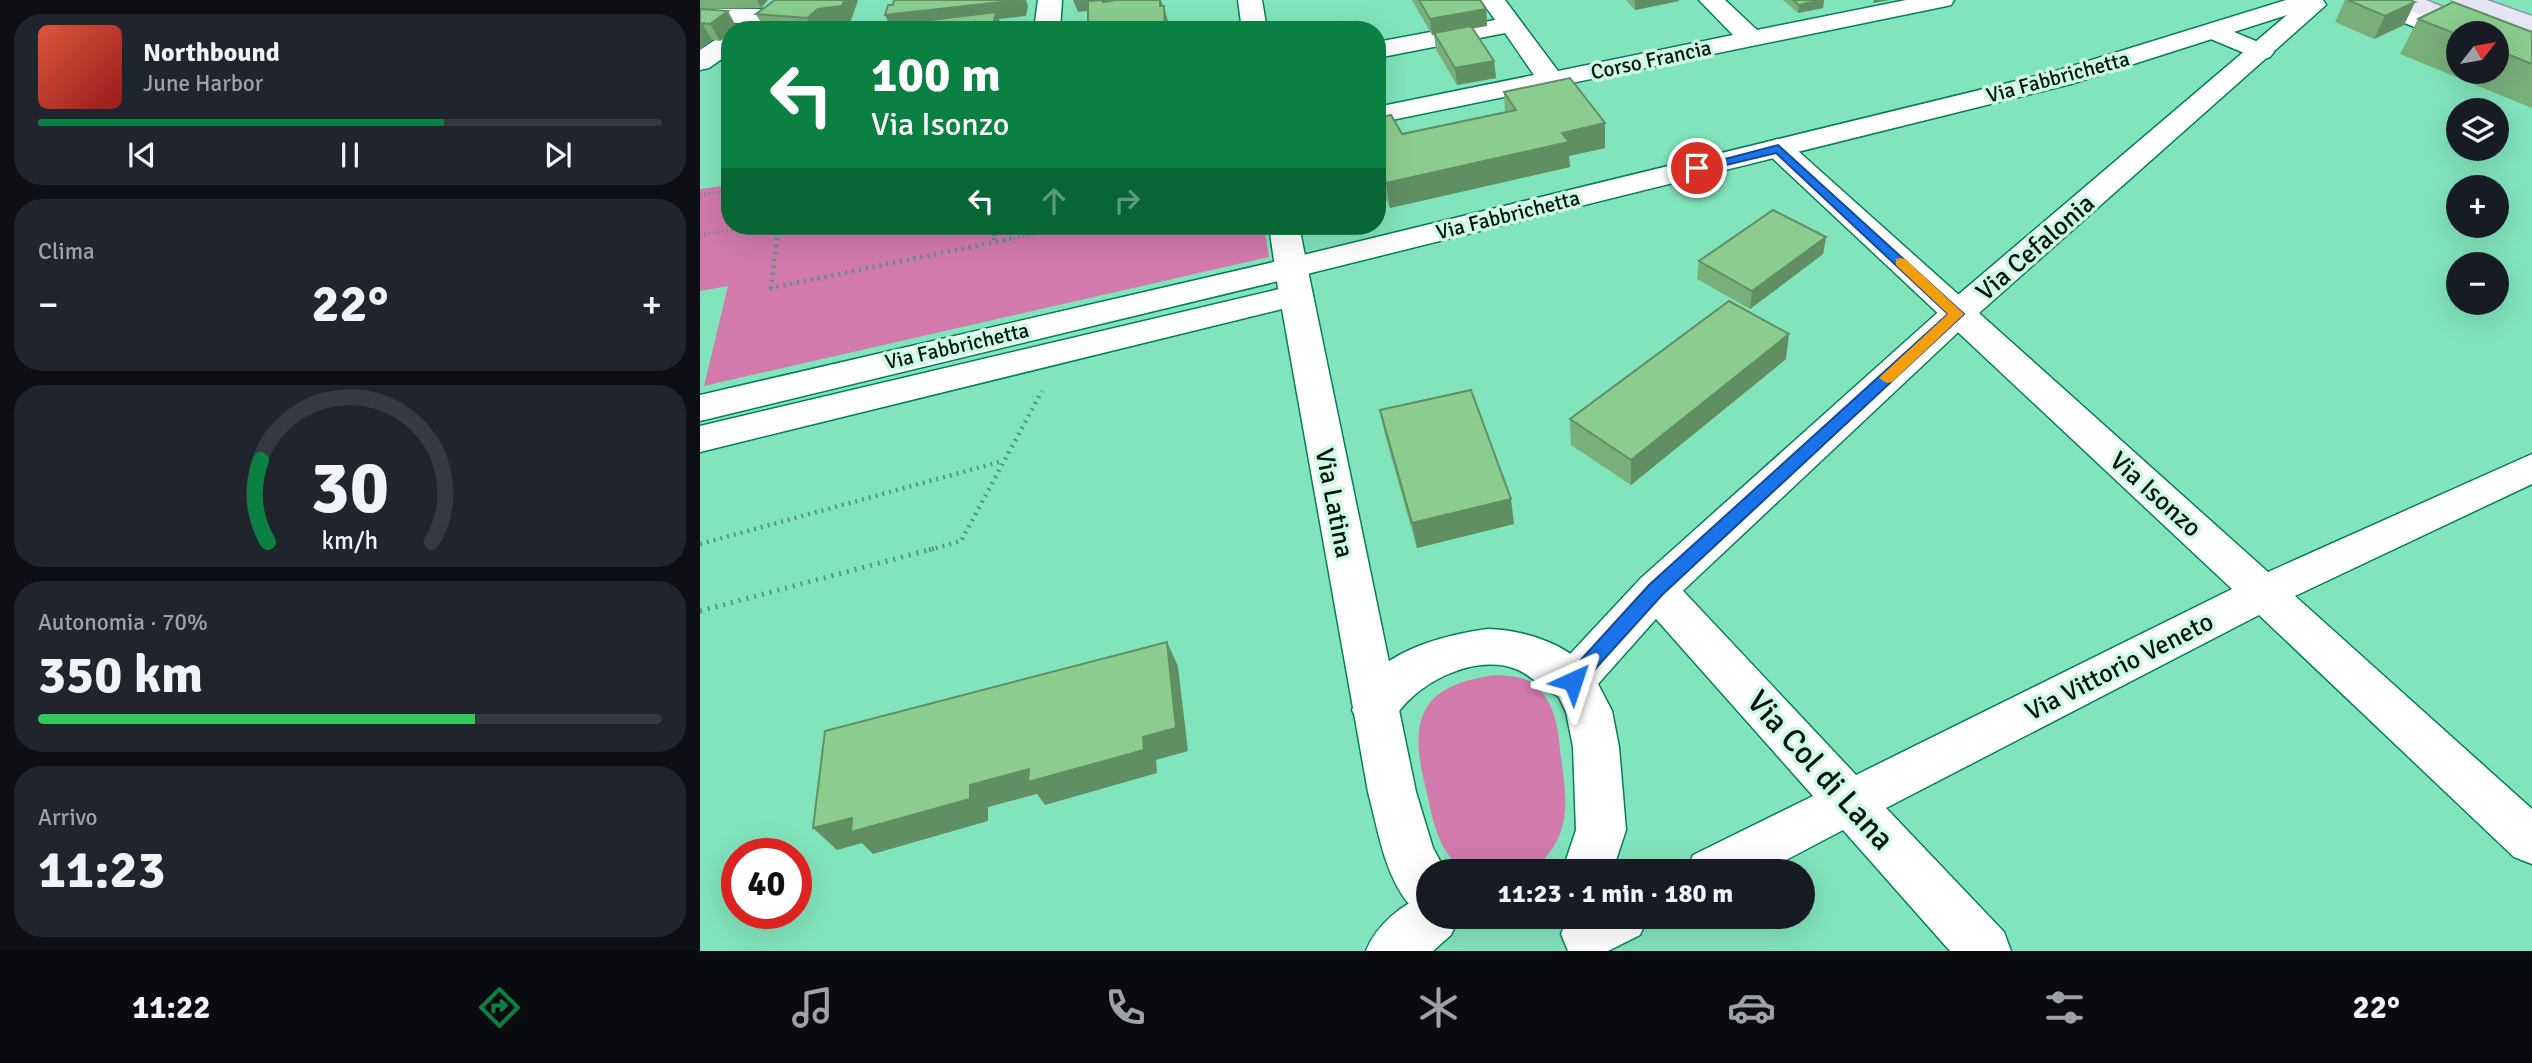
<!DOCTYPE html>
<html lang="it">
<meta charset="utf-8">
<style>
:root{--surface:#171b24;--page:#20242c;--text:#f1f3f6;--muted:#9ea1a6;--line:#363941;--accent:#0b8043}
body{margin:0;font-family:Signika,sans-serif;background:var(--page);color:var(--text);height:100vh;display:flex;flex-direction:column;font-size:26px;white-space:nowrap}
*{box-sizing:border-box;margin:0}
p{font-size:23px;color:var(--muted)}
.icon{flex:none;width:38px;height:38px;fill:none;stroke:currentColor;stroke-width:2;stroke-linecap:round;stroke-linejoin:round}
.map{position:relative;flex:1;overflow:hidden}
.details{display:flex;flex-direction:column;gap:14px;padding:14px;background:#0d0f14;width:700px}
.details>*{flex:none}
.top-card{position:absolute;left:21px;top:21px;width:665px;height:214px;border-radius:28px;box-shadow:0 7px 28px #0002;background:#0b8043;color:#fff;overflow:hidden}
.needle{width:46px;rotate:59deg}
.tools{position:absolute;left:1746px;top:21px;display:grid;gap:14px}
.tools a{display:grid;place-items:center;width:63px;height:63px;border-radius:50%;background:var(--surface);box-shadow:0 7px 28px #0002;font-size:35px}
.speed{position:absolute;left:21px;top:838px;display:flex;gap:14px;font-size:35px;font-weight:700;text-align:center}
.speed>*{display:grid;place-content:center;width:91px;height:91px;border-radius:50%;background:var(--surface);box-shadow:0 7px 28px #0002;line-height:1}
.speed .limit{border:10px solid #d22;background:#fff;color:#111}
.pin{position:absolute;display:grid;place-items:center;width:60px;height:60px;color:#fff;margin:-30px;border:4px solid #fff;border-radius:50%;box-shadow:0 2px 7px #0007}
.me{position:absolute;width:77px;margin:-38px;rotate:42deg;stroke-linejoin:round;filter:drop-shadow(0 0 5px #0008)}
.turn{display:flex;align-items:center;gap:24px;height:147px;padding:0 35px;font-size:32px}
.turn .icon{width:91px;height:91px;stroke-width:2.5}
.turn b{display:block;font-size:49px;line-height:60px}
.lanes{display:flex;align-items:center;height:66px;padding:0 35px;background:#0003;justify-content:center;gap:35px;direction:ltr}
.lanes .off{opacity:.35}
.big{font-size:52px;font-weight:800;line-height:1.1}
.details .widget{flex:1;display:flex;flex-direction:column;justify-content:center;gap:10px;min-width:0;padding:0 24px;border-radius:28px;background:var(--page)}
.details .dial{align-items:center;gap:0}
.dial svg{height:182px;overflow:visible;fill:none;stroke:var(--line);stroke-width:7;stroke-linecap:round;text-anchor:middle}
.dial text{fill:var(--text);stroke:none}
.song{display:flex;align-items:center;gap:21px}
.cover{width:84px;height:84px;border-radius:10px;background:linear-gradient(135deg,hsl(10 70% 55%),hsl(0 70% 35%))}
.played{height:7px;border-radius:4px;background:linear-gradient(90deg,var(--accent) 65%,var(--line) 65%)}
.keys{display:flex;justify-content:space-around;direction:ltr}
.heat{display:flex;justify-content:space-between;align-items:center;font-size:38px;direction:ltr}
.charge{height:10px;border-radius:5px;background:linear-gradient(90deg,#34c759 70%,var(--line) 0)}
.trip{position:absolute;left:716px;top:859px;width:399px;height:70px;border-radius:35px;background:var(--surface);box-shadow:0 7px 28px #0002;font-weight:800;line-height:70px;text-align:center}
.tabs{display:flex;height:112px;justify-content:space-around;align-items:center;background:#090b0e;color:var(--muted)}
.tabs .icon{width:49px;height:49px}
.tabs .active{color:var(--accent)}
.tabs b{font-size:32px;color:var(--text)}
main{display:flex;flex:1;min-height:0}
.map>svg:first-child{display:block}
.green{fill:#d27aac}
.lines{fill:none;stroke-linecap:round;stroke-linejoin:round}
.street-casing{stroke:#047f5c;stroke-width:3}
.secondary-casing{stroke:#047f5c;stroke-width:3}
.primary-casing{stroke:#8a919f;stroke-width:3}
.path-far2{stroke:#53997d;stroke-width:3.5;stroke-dasharray:1 3.5;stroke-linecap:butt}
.path-far1{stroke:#53997d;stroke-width:4.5;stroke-dasharray:2 5;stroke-linecap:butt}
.path{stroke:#53997d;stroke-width:5;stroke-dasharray:2 6;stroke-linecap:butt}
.street{fill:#fff;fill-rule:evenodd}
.secondary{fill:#fff;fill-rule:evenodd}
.primary{fill:#e5e5f4;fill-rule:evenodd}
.wall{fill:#78af7b;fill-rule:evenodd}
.shaded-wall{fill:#618f64}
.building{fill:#8bcc8f;stroke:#618f64;stroke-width:2}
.route{fill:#1a73e8;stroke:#114b97;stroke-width:2}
.slow{fill:#f59e0b}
.labels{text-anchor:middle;stroke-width:7;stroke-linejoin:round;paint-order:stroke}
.far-street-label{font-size:21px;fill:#01140d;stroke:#ccfae5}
.street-label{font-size:26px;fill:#01140d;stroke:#ccfae5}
.near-street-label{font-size:32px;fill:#01140d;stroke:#ccfae5}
</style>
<main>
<section class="details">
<div class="widget">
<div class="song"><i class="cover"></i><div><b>Northbound</b><p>June Harbor</p></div></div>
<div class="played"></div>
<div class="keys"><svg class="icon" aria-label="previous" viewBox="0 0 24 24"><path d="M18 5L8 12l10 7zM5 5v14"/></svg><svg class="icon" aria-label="pause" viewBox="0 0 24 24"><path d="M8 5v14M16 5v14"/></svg><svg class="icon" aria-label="next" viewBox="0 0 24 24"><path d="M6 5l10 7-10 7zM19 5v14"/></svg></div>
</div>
<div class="widget"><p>Clima</p>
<div class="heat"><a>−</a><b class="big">22°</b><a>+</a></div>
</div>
<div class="widget dial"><svg viewBox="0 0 100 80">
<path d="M14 69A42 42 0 1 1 86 69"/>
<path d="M14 69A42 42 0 0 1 11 33" stroke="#0b8043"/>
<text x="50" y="56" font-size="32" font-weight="700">30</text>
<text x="50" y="72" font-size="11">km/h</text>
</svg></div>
<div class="widget"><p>Autonomia · 70%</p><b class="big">350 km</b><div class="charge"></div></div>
<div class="widget"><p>Arrivo</p><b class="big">11:23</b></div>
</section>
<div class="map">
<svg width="1832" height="951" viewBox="0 0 1832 951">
<rect width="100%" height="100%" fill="#82e4bc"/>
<!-- green -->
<path class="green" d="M30 185V226H564L569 257 4 386 28 286 0 291V189Z
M795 675C809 676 824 676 835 685 857 705 858 731 861 758 866 795 872 828 845 858 840 864 830 870 823 872 813 873 801 872 791 872 784 872 776 873 770 871 737 860 732 813 725 785 708 717 722 685 795 675Z"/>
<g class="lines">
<defs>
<path id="street" d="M338 0H362L360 30H334Z
M538 0H562L567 30H542Z
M781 0H805L858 71 1033 35 999 0H1025L1057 30 1206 0H1254L1251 5 1242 7 677 123V107L834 75 805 33 677 58V42L795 20Z
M1656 0H1690L1770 33H1759V44L1750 41 1659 5Z
M0 9H65L74 11 77 16 74 21 65 23H0Z
M1515 24 1570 47 1574 52 1570 57 1561 60 1506 37 1502 32 1506 27Z
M30 33V53L9 68 0 70V50L21 36Z
M1078 139 1088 142 1568 572 1832 454V484L1595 596 1832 809V864L1814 857 1559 615 1186 808 1304 932 1311 951H1250L1143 830 1063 872H986L993 855 1113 796 941 602 935 590 941 578 956 573 971 578 1156 775 1532 589 1068 154 1064 148 1068 142Z
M569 226H599L613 295 608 302 596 305 584 302 579 295Z
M788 629C825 630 878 646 895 681L889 694C885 696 878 700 873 700 853 700 834 676 816 669 774 652 710 685 691 724L675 730 659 724 652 710C658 699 662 685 671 676 699 647 749 634 788 629Z
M728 894V917H759L751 935 733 951H666C676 925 702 904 728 894Z
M868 917H948L940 935 908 951H868L861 934Z"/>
<path id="secondary" d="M1586 0H1623L1626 5 1269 322 971 602 898 684 912 711 919 747 926 830 912 872H862L876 830 873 747 866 712 851 681 857 668 941 578 1245 306 1587 15 1371 84 591 278 0 421V395L591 258 1353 72Z
M596 285 608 288 613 295 716 792 733 848 746 872H728V914C722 911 713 909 709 904 684 874 678 829 668 792L582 309 0 452V426Z"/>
<path id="primary" d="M1693 0H1726L1794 28 1798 33H1764L1696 5Z
M1752 0H1787L1832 16V31L1755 5Z"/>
</defs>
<!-- street casing -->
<use href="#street" class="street-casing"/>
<!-- secondary casing -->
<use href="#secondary" class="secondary-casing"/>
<!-- primary casing -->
<use href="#primary" class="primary-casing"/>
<!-- path-far2 -->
<path class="path-far2" d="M0 195 30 190
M294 226V240
M0 235 59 226
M77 240 79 226
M305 240 371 226"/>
<!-- path-far1 -->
<path class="path-far1" d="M77 238 71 288 314 238
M294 238V242
M0 544 303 461
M229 550 261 541 342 391"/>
<!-- path -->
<path class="path" d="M0 611 236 548"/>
<!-- street -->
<use href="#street" class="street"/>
<!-- secondary -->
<use href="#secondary" class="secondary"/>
<!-- primary -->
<use href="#primary" class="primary"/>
</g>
<!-- wall -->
<path class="wall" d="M0 0H68L61 8 0 9Z
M75 0H158L150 23 126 26 121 30H65L56 14Z
M712 0H780L786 9 787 26 772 28 794 61 796 78 757 85 736 50 734 35H732Z
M926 0H979V1L935 10Z
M1083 0H1124L1123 8 1098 13Z
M1645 0H1710L1715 2 1704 25 1674 39 1635 22Z
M0 10 37 28 35 30H30V33L20 41 12 40 0 49Z
M1718 19 1832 32V108L1700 54ZM1759 33H1797V72H1759Z
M804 92 905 148 869 156 870 167 690 208 685 197 677 199V118L702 134 805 112Z
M1126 237 1123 254 1050 309 997 279 999 261Z
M1086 359 931 485 871 445 870 419Z
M680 410 814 524 717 548 685 435Z"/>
<!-- shaded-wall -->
<path class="shaded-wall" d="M57 0H68L61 8Z
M144 0H158L150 23 126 26 121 30H113L107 18 118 9Z
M319 0H326L328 6 326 16 299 19 303 30H292L295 20 210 30H192L185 15Z
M373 0H461L471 30H465L405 9 378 12Z
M935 0H979V1L935 10Z
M1124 0 1123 8 1098 13 1099 5Z
M1174 0H1190L1173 3Z
M1715 2 1704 25 1674 39 1685 16Z
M786 9 787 26 735 35 734 33V35H732L730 19Z
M28 11 37 28 35 30H30V33L20 41 10 24Z
M2 23 12 40 0 49V25Z
M794 61 796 78 757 85 755 68Z
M905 123V148L869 156 870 167 690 208 686 183 862 133Z
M681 173 685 197 677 199V174Z
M1126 237 1123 254 1050 309 1052 291Z
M1089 334 1086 359 931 485V460Z
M811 499 814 524 717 548 712 523Z
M467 642 478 666 488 751 456 760 457 773 345 805 337 794 288 807V821L173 854 162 843 137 850 113 828 443 737Z"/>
<!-- building -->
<path class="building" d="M75 0H144L142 6 118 9 107 18 56 14Z
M194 0H319L185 15 188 5H193Z
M403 0V2L417 0H460V6H464L465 30H388V1Z
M719 0H780L786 9 730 19Z
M1093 0H1121L1099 5Z
M1648 0H1710L1715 2 1685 16Z
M1753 2 1832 32V64L1797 50V33H1759V35L1718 19Z
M0 9 28 11 10 24 2 23 0 25Z
M296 12 292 30H215L216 26H222L223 21Z
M771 26 794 61 755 68 734 33Z
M870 78 905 123 862 133 869 142 686 183 681 173 677 174V118L691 115 702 134 816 110 804 92Z
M1073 210 1126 237 1052 291 999 261Z
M1029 301 1089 334 931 460 870 419Z
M771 390 811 499 712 523 680 410Z
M467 642 476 728 443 737 444 750 328 782 329 769 270 785V799L151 832 152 818 113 828 125 731Z"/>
<!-- route -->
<path class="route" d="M1078 145 1264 314 962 595 879 687 873 689 866 687 863 681 866 676 949 585 1248 314 1076 153 997 172 991 168Z"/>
<!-- slow -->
<path class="slow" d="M1200 258 1205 259 1264 314 1192 382 1187 383 1179 378 1182 375 1248 314 1196 265V259Z"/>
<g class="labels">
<!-- far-street labels -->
<g class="far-street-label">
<text transform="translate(951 60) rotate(-12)" y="7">Corso Francia</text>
<text transform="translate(1358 77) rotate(-15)" y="7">Via Fabbrichetta</text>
<text transform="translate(808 215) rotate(-14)" y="7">Via Fabbrichetta</text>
<text transform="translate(257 346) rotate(-13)" y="7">Via Fabbrichetta</text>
</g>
<!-- street labels -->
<g class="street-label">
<text transform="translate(1335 247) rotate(-41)" y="9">Via Cefalonia</text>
<text transform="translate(1456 494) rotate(42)" y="9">Via Isonzo</text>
<text transform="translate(635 503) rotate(79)" y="9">Via Latina</text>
<text transform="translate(1419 666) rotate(-27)" y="9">Via Vittorio Veneto</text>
</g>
<!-- near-street labels -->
<g class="near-street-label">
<text transform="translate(1121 770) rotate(48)" y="11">Via Col di Lana</text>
</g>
</g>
</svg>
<div class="tools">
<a><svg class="needle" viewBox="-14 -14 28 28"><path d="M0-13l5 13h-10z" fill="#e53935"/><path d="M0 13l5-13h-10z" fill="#9ea1a6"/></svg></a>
<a><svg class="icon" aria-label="layers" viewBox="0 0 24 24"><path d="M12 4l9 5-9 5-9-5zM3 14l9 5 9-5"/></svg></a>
<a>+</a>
<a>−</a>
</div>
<div class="speed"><div class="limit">40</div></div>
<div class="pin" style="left:997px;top:168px;background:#d93025"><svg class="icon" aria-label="arrive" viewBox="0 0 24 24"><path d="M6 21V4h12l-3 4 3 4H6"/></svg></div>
<svg class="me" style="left:873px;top:681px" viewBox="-20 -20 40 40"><path d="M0-17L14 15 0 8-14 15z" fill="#1a73e8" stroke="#fff" stroke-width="4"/></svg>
<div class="trip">11:23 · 1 min · 180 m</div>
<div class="top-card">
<div class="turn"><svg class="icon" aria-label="left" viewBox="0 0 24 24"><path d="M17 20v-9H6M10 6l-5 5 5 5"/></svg><div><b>100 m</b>Via Isonzo</div></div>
<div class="lanes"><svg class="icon" aria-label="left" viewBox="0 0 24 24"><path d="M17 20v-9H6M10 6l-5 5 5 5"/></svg><svg class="icon off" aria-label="ahead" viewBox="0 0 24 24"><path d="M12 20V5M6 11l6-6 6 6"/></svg><svg class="icon off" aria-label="right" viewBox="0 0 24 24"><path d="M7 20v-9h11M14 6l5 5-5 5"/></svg></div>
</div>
</div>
</main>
<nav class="tabs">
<b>11:22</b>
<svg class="icon active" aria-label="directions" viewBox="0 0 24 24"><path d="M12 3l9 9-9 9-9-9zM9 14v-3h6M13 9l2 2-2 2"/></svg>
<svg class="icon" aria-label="music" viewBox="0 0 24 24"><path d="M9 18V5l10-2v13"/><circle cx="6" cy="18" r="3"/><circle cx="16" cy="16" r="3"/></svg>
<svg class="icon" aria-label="phone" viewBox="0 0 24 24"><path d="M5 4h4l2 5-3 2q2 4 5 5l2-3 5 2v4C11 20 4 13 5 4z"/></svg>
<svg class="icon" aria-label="climate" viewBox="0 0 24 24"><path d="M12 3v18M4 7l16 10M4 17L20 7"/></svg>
<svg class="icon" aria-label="car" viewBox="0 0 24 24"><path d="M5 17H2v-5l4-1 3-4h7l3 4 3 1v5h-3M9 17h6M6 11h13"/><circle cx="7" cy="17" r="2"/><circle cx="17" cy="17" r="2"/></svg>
<svg class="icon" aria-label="filters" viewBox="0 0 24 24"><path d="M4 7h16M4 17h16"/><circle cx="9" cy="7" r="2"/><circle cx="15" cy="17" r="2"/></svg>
<b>22°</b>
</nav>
